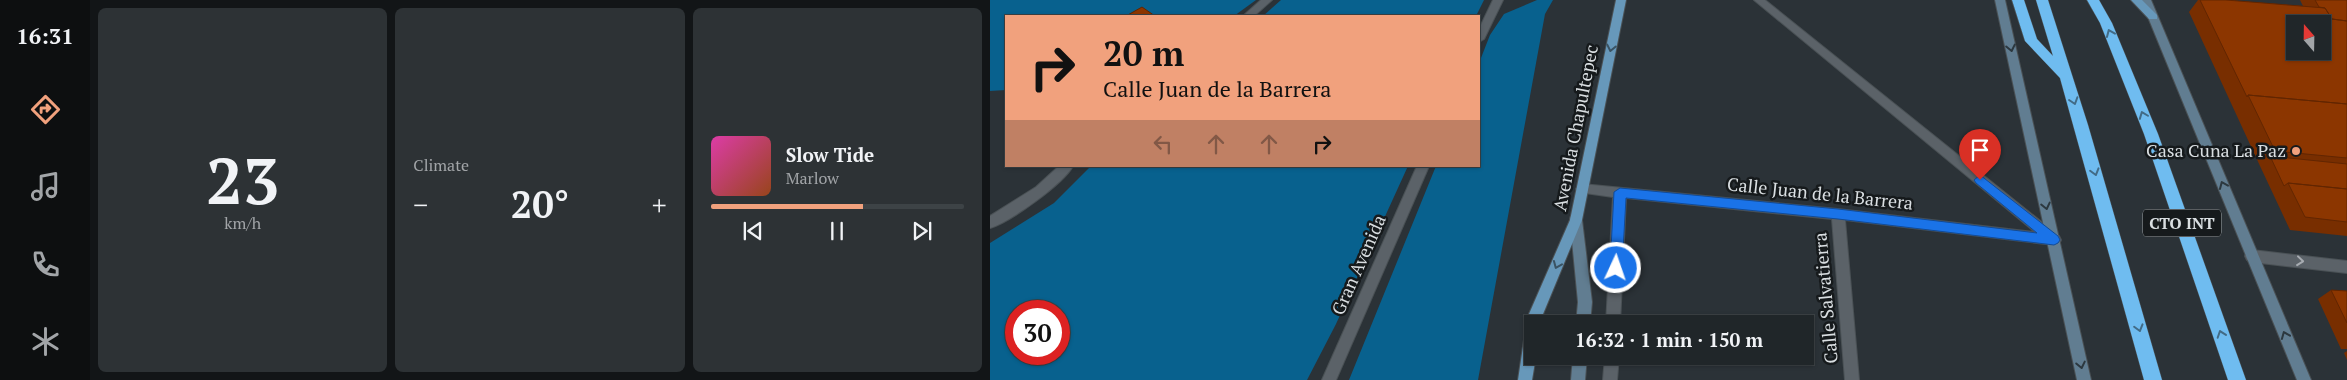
<!DOCTYPE html>
<meta charset="utf-8">
<style>
:root{--surface:#202629;--page:#2d3235;--text:#f1f3f6;--muted:#a2a5a8;--line:#3d4346;--accent:#f1a17d}
body{margin:0;font-family:"PT Serif",serif;background:var(--page);color:var(--text);height:100vh;display:flex;flex-direction:column;font-size:19px;white-space:nowrap}
*{box-sizing:border-box;margin:0}
p{font-size:16px;color:var(--muted)}
.icon{flex:none;width:28px;height:28px;fill:none;stroke:currentColor;stroke-width:2;stroke-linecap:round;stroke-linejoin:round}
.map{position:relative;flex:1;overflow:hidden}
.details{display:flex;flex-direction:column;gap:8px;padding:8px;background:#121517;width:900px}
.details>*{flex:none}
.top-card{position:absolute;left:15px;top:15px;width:475px;height:152px;border-radius:0px;box-shadow:0 1px 4px #0004,0 0 0 1px var(--line);background:#f1a17d;color:#111;overflow:hidden}
.needle{width:32px;rotate:340deg}
.fabs{position:absolute;left:1296px;top:15px;display:grid;gap:10px}
.fabs a{display:grid;place-items:center;width:45px;height:45px;border-radius:0px;background:var(--surface);box-shadow:0 1px 4px #0004,0 0 0 1px var(--line);font-size:25px}
.speed{position:absolute;left:15px;top:300px;display:flex;gap:10px;font-size:25px;font-weight:700;text-align:center}
.speed>*{display:grid;place-content:center;width:65px;height:65px;border-radius:50%;background:var(--surface);box-shadow:0 1px 4px #0004,0 0 0 1px var(--line);line-height:1}
.speed .limit{border:8px solid #d22;background:#fff;color:#111}
.pin{position:absolute;display:grid;place-items:center;width:42px;height:42px;color:#fff;margin:-51px -21px;border-radius:50% 50% 50% 0;rotate:-45deg;box-shadow:0 0 5px #0007}
.pin .icon{rotate:45deg}
.me{position:absolute;width:55px;margin:-28px;rotate:3deg;stroke-linejoin:round;filter:drop-shadow(0 0 4px #0008)}
.turn{display:flex;align-items:center;gap:18px;height:105px;padding:0 15px;font-size:22px}
.turn .icon{width:65px;height:65px;stroke-width:2.5}
.turn b{display:block;font-size:35px;line-height:42px}
.lanes{display:flex;align-items:center;height:48px;padding:0 15px;background:#0003;justify-content:center;gap:25px;direction:ltr}
.lanes .off{opacity:.35}
.big{font-size:38px;font-weight:600;line-height:1.1}
.details .widget{flex:1;display:flex;flex-direction:column;justify-content:center;gap:8px;min-width:0;padding:0 18px;border-radius:8px;background:var(--page)}
.details .dial{align-items:center;gap:0}
.dial b{font-size:65px;line-height:1}
.song{display:flex;align-items:center;gap:15px}
.cover{width:60px;height:60px;border-radius:8px;background:linear-gradient(135deg,hsl(320 70% 55%),hsl(20 70% 35%))}
.played{height:5px;border-radius:2px;background:linear-gradient(90deg,var(--accent) 60%,var(--line) 60%)}
.keys{display:flex;justify-content:space-around;direction:ltr}
.heat{display:flex;justify-content:space-between;align-items:center;font-size:28px;direction:ltr}
.details .tiles{flex:1;display:grid;gap:8px;grid-template-columns:repeat(3,1fr)}
.trip{position:absolute;left:534px;top:315px;width:290px;height:50px;border-radius:0px;background:var(--surface);box-shadow:0 1px 4px #0004,0 0 0 1px var(--line);font-weight:600;line-height:50px;text-align:center}
main{display:flex;flex:1;min-height:0}
.tab-bar{display:flex;flex-direction:column;width:90px;justify-content:space-around;align-items:center;background:#0d0f10;color:var(--muted)}
.tab-bar .icon{width:35px;height:35px}
.tab-bar .selected{color:var(--accent)}
.tab-bar b{font-size:22px;color:var(--text)}
.map>svg:first-child{display:block}
.forest{fill:#08618e;fill-rule:evenodd}
.lines{fill:none;stroke-linecap:round;stroke-linejoin:round}
.street-casing{stroke:#4a5155;stroke-width:2}
.secondary-casing{stroke:#4a5155;stroke-width:2}
.primary-casing{stroke:#4a5155;stroke-width:2}
.highway-casing{stroke:#4a5155;stroke-width:1}
.street{fill:#5b6268;fill-rule:evenodd}
.secondary{fill:#617d91;fill-rule:evenodd}
.primary{fill:#6798ba;fill-rule:evenodd}
.highway{fill:#6fbcf0;fill-rule:evenodd}
.wall{fill:#782e00}
.building{fill:#8c3600;stroke:#622600;fill-rule:evenodd}
.oneway{stroke:#426b86}
.oneway2{stroke:#3a5363}
.oneway3{stroke:#2c383f}
.oneway4{stroke:#a7acb1}
.route{fill:#1a73e8;stroke:#114b97}
.poi-dot{fill:#f1a17d;stroke:#161a1c;stroke-width:2}
.labels{text-anchor:middle;stroke-width:5;stroke-linejoin:round;paint-order:stroke}
.shield{fill:#161a1c;stroke:#9ea3a6;stroke-width:1}
.shield-label{font-size:16px;font-weight:bold;fill:#d9dee1}
.street-label{font-size:18px;fill:#d9dee1;stroke:#161a1c}
.poi-label{font-size:18px;fill:#d9dee1;stroke:#161a1c;text-anchor:end}
</style>
<main>
<nav class="tab-bar">
<b>16:31</b>
<svg class="icon selected" aria-label="directions" viewBox="0 0 24 24"><path d="M12 3l9 9-9 9-9-9zM9 14v-3h6M13 9l2 2-2 2"/></svg>
<svg class="icon" aria-label="music" viewBox="0 0 24 24"><path d="M9 18V5l10-2v13"/><circle cx="6" cy="18" r="3"/><circle cx="16" cy="16" r="3"/></svg>
<svg class="icon" aria-label="phone" viewBox="0 0 24 24"><path d="M5 4h4l2 5-3 2q2 4 5 5l2-3 5 2v4C11 20 4 13 5 4z"/></svg>
<svg class="icon" aria-label="climate" viewBox="0 0 24 24"><path d="M12 3v18M4 7l16 10M4 17L20 7"/></svg>
</nav>
<section class="details">
<div class="tiles">
<div class="widget dial"><b>23</b><p>km/h</p></div>
<div class="widget"><p>Climate</p>
<div class="heat"><a>−</a><b class="big">20°</b><a>+</a></div>
</div>
<div class="widget">
<div class="song"><i class="cover"></i><div><b>Slow Tide</b><p>Marlow</p></div></div>
<div class="played"></div>
<div class="keys"><svg class="icon" aria-label="previous" viewBox="0 0 24 24"><path d="M18 5L8 12l10 7zM5 5v14"/></svg><svg class="icon" aria-label="pause" viewBox="0 0 24 24"><path d="M8 5v14M16 5v14"/></svg><svg class="icon" aria-label="next" viewBox="0 0 24 24"><path d="M6 5l10 7-10 7zM19 5v14"/></svg></div>
</div>
</div>
</section>
<div class="map">
<svg width="1357" height="380" viewBox="0 0 1357 380">
<rect width="100%" height="100%" fill="#2b3237"/>
<!-- forest -->
<path class="forest" d="M0 0H266L244 16H16V90L0 91Z
M291 0H494L486 16H273Z
M547 0H563L555 14 488 380H359L446 166H489V63L500 35 514 14Z
M101 166H418L346 324 317 380H0V243L64 203ZM69 311V354H26V311Z"/>
<g class="lines">
<defs>
<path id="street" d="M271 0H282L264 16H253Z
M503 0H513L494 39 489 42V29Z
M764 0H775L1069 236 1071 240 1069 244 1064 245 855 220 869 380H855L842 219 636 198 630 324H616L623 197 588 192 586 189 588 186 592 184 848 209 1045 232Z
M69 166H83C73 184 20 222 0 228V216L46 187Z
M427 166H439L346 380H332Z
M1262 250 1357 261V273L1262 262 1257 260 1255 256 1257 252Z
M615 356H629L627 380H613Z"/>
<path id="secondary" d="M1005 0H1015L1101 380H1087Z
M1151 0H1161L1321 380H1307Z
M586 215 591 216 592 220 602 302 600 324H586L588 302 580 220 581 216Z
M583 356H597L595 380H581Z"/>
<path id="primary" d="M626 0H636L592 220 553 314 551 324H542V356H546L542 380H528L535 333 539 328 537 324 539 314 580 220Z
M1141 0H1152L1167 15V19H1159Z"/>
<path id="highway" d="M1022 0H1034L1047 39 1063 56 1046 0H1058L1098 125 1172 380H1154L1070 78 1035 41Z
M1097 0H1109L1122 23 1168 134 1256 380H1238L1154 134 1110 23Z"/>
</defs>
<!-- street casing -->
<use href="#street" class="street-casing"/>
<!-- secondary casing -->
<use href="#secondary" class="secondary-casing"/>
<!-- primary casing -->
<use href="#primary" class="primary-casing"/>
<!-- highway casing -->
<use href="#highway" class="highway-casing"/>
<!-- street -->
<use href="#street" class="street"/>
<!-- secondary -->
<use href="#secondary" class="secondary"/>
<!-- primary -->
<use href="#primary" class="primary"/>
<!-- highway -->
<use href="#highway" class="highway"/>
</g>
<!-- wall -->
<path class="wall" d="M1208 0H1236L1313 6 1310 0H1357V236L1300 230 1270 166 1199 12Z
M1341 290 1357 291V349H1351L1328 299Z
M1357 351V360L1354 353Z"/>
<!-- building -->
<path class="building" d="M1210 0H1236L1335 8 1342 19 1357 21V104L1258 95 1257 97ZM1305 24H1332V51H1305Z
M1325 0H1357V21L1342 19 1335 8 1329 7Z
M152 7 165 16H136Z
M1258 95 1357 104V158L1285 151Z
M1280 156 1357 164V189L1298 183 1294 186Z
M1298 183 1357 189V222L1315 217Z
M1341 290 1357 291V323Z"/>
<!-- one-way arrows -->
<defs><path id="oneway-chevron" d="M-2-3.5L2.5 0L-2 3.5" fill="none" stroke-width="1.6" stroke-linecap="round" stroke-linejoin="round" transform="scale(1.25)"/></defs>
<g class="oneway">
<use href="#oneway-chevron" transform="translate(1120 33) rotate(-113)"/>
<use href="#oneway-chevron" transform="translate(1084 101) rotate(72)"/>
<use href="#oneway-chevron" transform="translate(1153 115) rotate(-111)"/>
<use href="#oneway-chevron" transform="translate(1105 172) rotate(74)"/>
<use href="#oneway-chevron" transform="translate(1149 328) rotate(74)"/>
<use href="#oneway-chevron" transform="translate(1231 334) rotate(-109)"/>
</g>
<g class="oneway2">
<use href="#oneway-chevron" transform="translate(621 48) rotate(102)"/>
<use href="#oneway-chevron" transform="translate(567 265) rotate(113)"/>
</g>
<g class="oneway3">
<use href="#oneway-chevron" transform="translate(1021 48) rotate(78)"/>
<use href="#oneway-chevron" transform="translate(1233 185) rotate(-113)"/>
<use href="#oneway-chevron" transform="translate(1056 206) rotate(77)"/>
<use href="#oneway-chevron" transform="translate(1295 335) rotate(-112)"/>
<use href="#oneway-chevron" transform="translate(1091 365) rotate(78)"/>
</g>
<use class="oneway4" href="#oneway-chevron" transform="translate(1310 261) rotate(6)"/>
<!-- route -->
<path class="route" d="M990 175 1068 236 1070 240 1068 243 1064 245 848 219 636 198 632 268 630 271H622L620 268 624 192 630 188 848 209 1047 233 986 183 984 180Z"/>
<!-- markers -->
<circle class="poi-dot" cx="1306" cy="151" r="5"/>
<g class="labels">
<!-- shield labels -->
<rect class="shield" x="1153" y="209.5" width="78" height="27" rx="4"/>
<g class="shield-label">
<text x="1192" y="229">CTO INT</text>
</g>
<!-- street labels -->
<g class="street-label">
<text transform="translate(586 128) rotate(-79)" y="6">Avenida Chapultepec</text>
<text transform="translate(830 194) rotate(6)" y="6">Calle Juan de la Barrera</text>
<text transform="translate(369 265) rotate(-66)" y="6">Gran Avenida</text>
<text transform="translate(836 298) rotate(-95)" y="6">Calle Salvatierra</text>
</g>
<!-- poi labels -->
<g class="poi-label">
<text x="1296" y="157">Casa Cuna La Paz</text>
</g>
</g>
</svg>
<div class="fabs">
<a><svg class="needle" viewBox="-14 -14 28 28"><path d="M0-13l5 13h-10z" fill="#e53935"/><path d="M0 13l5-13h-10z" fill="#a2a5a8"/></svg></a>
</div>
<div class="speed"><div class="limit">30</div></div>
<div class="pin" style="left:990px;top:180px;background:#d93025"><svg class="icon" aria-label="arrive" viewBox="0 0 24 24"><path d="M6 21V4h12l-3 4 3 4H6"/></svg></div>
<svg class="me" style="left:626px;top:268px" viewBox="-20 -20 40 40"><circle r="17" fill="#1a73e8" stroke="#fff" stroke-width="3"/><path d="M0-11L8 9 0 5-8 9z" fill="#fff"/></svg>
<div class="trip">16:32 · 1 min · 150 m</div>
<div class="top-card">
<div class="turn"><svg class="icon" aria-label="right" viewBox="0 0 24 24"><path d="M7 20v-9h11M14 6l5 5-5 5"/></svg><div><b>20 m</b>Calle Juan de la Barrera</div></div>
<div class="lanes"><svg class="icon off" aria-label="left" viewBox="0 0 24 24"><path d="M17 20v-9H6M10 6l-5 5 5 5"/></svg><svg class="icon off" aria-label="ahead" viewBox="0 0 24 24"><path d="M12 20V5M6 11l6-6 6 6"/></svg><svg class="icon off" aria-label="ahead" viewBox="0 0 24 24"><path d="M12 20V5M6 11l6-6 6 6"/></svg><svg class="icon" aria-label="right" viewBox="0 0 24 24"><path d="M7 20v-9h11M14 6l5 5-5 5"/></svg></div>
</div>
</div>
</main>
